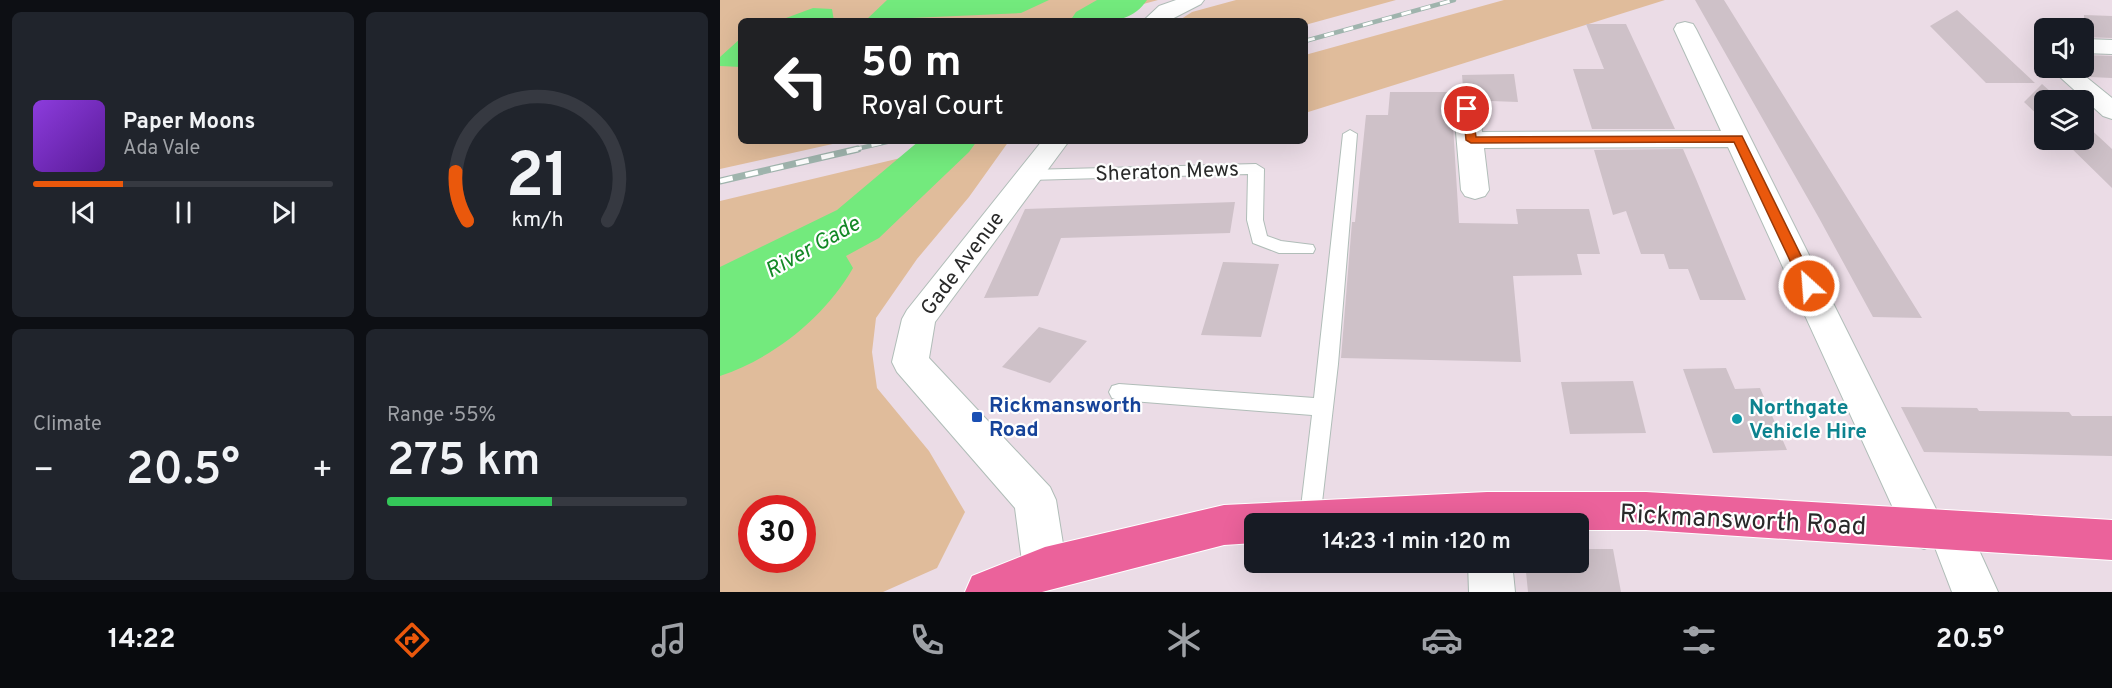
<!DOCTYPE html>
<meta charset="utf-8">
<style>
:root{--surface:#171b24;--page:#20242c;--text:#f1f3f6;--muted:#9ea1a6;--line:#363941;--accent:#ea580c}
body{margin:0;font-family:Overpass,sans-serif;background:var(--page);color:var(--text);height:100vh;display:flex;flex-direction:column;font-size:22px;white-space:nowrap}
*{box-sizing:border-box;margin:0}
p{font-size:20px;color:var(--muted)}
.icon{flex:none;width:33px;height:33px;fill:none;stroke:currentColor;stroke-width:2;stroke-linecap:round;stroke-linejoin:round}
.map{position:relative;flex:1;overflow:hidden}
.drawer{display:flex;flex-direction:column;gap:12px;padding:12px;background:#0d0f14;width:720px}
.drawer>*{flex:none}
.guide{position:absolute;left:18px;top:18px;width:570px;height:126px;border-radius:9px;box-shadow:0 6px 24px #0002;background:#202124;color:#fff;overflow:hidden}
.fabs{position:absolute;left:1314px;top:18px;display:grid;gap:12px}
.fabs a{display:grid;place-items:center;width:60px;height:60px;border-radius:9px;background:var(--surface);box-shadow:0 6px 24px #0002;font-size:30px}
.speed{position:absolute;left:18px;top:495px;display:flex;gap:12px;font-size:30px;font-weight:700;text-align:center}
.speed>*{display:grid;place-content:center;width:78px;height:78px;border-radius:50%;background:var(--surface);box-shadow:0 6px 24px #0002;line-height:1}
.speed .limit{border:9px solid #d22;background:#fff;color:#111}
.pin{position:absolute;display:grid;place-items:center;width:51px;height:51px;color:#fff;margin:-26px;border:3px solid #fff;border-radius:50%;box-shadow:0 2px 6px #0007}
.me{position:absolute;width:66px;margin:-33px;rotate:334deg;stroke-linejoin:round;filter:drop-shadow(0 0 4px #0008)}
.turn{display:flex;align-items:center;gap:21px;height:126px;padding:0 24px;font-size:27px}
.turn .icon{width:78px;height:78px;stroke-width:2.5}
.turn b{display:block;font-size:42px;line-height:51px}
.big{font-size:45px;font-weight:600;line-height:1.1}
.drawer .card{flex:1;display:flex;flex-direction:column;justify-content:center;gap:9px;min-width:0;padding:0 21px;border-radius:9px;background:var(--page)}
.drawer .dial{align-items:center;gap:0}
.dial svg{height:156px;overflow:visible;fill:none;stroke:var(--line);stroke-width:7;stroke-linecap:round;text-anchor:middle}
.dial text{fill:var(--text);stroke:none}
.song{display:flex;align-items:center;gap:18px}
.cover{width:72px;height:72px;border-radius:9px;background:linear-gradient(135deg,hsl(270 70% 55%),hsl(270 70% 35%))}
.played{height:6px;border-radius:3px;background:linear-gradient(90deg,var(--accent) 30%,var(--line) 30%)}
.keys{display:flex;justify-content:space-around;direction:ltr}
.heat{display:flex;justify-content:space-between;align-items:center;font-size:33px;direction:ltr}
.charge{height:9px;border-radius:4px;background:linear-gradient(90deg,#34c759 55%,var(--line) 0)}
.drawer .tiles{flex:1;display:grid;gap:12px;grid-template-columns:repeat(2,1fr)}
.trip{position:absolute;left:524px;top:513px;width:345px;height:60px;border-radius:9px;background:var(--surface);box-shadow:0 6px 24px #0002;font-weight:600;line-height:60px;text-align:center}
.menu{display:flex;height:96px;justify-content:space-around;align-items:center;background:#090b0e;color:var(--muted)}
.menu .icon{width:42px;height:42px}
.menu .current{color:var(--accent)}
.menu b{font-size:27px;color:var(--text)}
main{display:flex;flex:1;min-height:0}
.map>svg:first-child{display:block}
.green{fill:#e0bc9b;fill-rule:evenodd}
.water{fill:#73ea7d}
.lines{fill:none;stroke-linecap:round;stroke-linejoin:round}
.river{fill:#73ea7d;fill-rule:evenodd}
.building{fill:#cec1c8}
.service-casing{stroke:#b0bdb8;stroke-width:2}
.minor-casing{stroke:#b0bdb8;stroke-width:2}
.primary-casing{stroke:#fff;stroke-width:2}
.service{fill:#fff;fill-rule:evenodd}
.minor{fill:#fff;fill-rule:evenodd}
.primary{fill:#eb629b;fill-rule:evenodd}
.rail-far1-casing{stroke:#9fb4ad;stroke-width:4.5}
.rail-casing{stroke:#9fb4ad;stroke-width:7}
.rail-far1{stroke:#fff;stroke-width:3;stroke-dasharray:10;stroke-linecap:butt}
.rail{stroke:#fff;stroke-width:4.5;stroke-dasharray:13;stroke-linecap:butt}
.route{fill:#ea580c;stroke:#983908;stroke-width:1.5}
.transit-dot{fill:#1a4fb4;stroke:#fff;stroke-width:2}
.culture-dot{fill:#0f9aa8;stroke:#fff;stroke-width:2}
.labels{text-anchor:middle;stroke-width:4.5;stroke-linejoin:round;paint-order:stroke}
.street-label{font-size:21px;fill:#2a2a2a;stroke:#fff}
.transit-label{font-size:21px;font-weight:bold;fill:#164399;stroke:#fff;text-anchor:start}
.culture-label{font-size:21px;font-weight:bold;fill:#0d838f;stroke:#fff;text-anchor:start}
.water-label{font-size:22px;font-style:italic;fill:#138826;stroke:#fff}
.near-street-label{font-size:26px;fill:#2a2a2a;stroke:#fff}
</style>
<main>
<section class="drawer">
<div class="tiles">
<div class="card">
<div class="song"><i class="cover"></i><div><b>Paper Moons</b><p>Ada Vale</p></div></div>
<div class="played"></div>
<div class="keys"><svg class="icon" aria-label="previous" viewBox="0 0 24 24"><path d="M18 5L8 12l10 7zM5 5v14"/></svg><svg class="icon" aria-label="pause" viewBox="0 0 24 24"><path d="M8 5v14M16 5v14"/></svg><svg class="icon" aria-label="next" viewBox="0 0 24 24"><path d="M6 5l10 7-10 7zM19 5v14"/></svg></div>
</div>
<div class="card dial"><svg viewBox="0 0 100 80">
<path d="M14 69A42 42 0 1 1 86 69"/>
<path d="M14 69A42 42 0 0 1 8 44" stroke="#ea580c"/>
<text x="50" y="56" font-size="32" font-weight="700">21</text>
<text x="50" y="72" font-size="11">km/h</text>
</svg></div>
<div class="card"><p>Climate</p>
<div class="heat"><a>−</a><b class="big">20.5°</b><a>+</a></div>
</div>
<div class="card"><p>Range · 55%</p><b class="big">275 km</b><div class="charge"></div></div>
</div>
</section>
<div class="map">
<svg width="1392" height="592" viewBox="0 0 1392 592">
<rect width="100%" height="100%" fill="#ebdce6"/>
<!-- green -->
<path class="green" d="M0 0H438L416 6 396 21H21V141H126L0 169Z
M516 0H676L585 25V21H458L472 12Z
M784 0H945L585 113V55Z
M252 141H289L249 197 197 259 156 318 152 352 157 388 209 451 245 512 217 568 163 592H0V201ZM82 508V560H32V508Z"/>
<!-- water -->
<path class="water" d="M167 0H329L301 13 146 20Z
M93 8 112 9 114 21H58Z
M21 38V67L0 66V57Z"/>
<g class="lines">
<!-- river -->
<path class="river" d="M377 0H427C409 27 379 21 350 21L356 12Z
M199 141H257L249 152 159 238 126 256 133 268C105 317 54 358 0 376V267L117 210Z"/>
</g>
<!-- building -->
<path class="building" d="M975 0H1004L1202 318 1153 317 1099 218Z
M1237 10 1315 83H1266L1210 26Z
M1364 15 1392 16V38L1364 37Z
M866 24H906L955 129H872L853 69H884Z
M1364 55 1392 56V78L1370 77 1364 72Z
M794 74 798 102 744 100 742 75Z
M1322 84 1340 100H1324V121L1304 102Z
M670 92H734L732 109 739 223 798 224 796 209H869L880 254H857L862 275 793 276 801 362 621 358 632 222H635L646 115H668Z
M1364 123 1392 149V188L1343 140H1364Z
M963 149 976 179 1026 300H980L968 269H949L944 254H921L906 211 893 215 874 150Z
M515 202 510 233 341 238 318 296 264 298 305 209Z
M503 262 559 264 541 337 481 335Z
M319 327 367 341 330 383 282 367Z
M1006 368 1015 389 1040 388 1067 450 993 453 963 369Z
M913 381 926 433 850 434 841 382Z
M1181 407 1257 408 1259 411 1349 412 1352 416H1392V456L1204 452Z
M858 549H893L901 592H808L805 562H858Z"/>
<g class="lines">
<defs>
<path id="service" d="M630 130 637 134 618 364 600 520 599 524H579L592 415 399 400 392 398 389 392 392 386 399 384 594 398 623 134Z
M536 164 544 169 543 220 547 236 561 241 593 245 595 249 593 253H559L533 243 527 220 528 174 309 180 301 175 309 170Z"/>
<path id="minor" d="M456 0H484L481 4 448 21H423L439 6Z
M965 22 973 24 976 29 1219 515 1229 511 1244 517 1278 592H1232L1214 545 1204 549 1189 543 1008 147 764 148 769 190 765 196 755 199 745 196 741 190 734 109 738 104 747 101 756 104 760 109 762 132 1001 131 954 29 957 24Z
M1364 39 1392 40V54L1364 53Z
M1330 68H1355L1392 98V119L1383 116Z
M322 141H349L215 322 209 358 330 487 336 500 347 569 341 584 325 591 309 584 303 569 295 508 177 372 172 362 182 319 187 310Z
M748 562H792L795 592H749Z"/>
<path id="primary" d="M767 492H926L1392 520V560L926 530H858V524H534V543L504 545 322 592H245L252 576 325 547 504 505Z"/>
</defs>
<!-- service casing -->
<use href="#service" class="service-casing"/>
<!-- minor casing -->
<use href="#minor" class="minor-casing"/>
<!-- primary casing -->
<use href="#primary" class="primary-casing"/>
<!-- service -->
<use href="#service" class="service"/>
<!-- minor -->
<use href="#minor" class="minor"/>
<!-- primary -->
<use href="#primary" class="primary"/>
<defs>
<path id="rail-far1" d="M585 41 734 0
M132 150 171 141"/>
<path id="rail" d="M0 181 138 149"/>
</defs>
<!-- rail-far1 casing -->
<use href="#rail-far1" class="rail-far1-casing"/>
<!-- rail casing -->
<use href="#rail" class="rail-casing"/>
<!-- rail-far1 -->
<use href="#rail-far1" class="rail-far1"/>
<!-- rail -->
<use href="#rail" class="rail"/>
</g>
<!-- route -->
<path class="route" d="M743 107 752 109 756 137 1022 136 1096 286 1089 291 1082 286 1014 142 751 143 746 140Z"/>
<!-- markers -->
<rect class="transit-dot" x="251" y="411" width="12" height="12" rx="3"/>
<circle class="culture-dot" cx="1017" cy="419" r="6"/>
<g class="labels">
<!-- street labels -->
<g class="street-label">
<text transform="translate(447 171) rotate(-2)" y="7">Sheraton Mews</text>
<text transform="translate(242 263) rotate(-53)" y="7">Gade Avenue</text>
</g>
<!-- transit labels -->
<g class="transit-label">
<text x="269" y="412">Rickmansworth<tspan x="269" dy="24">Road</tspan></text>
</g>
<!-- culture labels -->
<g class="culture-label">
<text x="1029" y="414">Northgate<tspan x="1029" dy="24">Vehicle Hire</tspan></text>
</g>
<!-- water labels -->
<g class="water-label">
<text transform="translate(92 246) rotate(-29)" y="8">River Gade</text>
</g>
<!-- near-street labels -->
<g class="near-street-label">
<text transform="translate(1023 519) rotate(3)" y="9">Rickmansworth Road</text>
</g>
</g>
</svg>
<div class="fabs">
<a><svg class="icon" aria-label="sound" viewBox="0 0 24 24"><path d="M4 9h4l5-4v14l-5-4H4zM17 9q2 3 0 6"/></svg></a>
<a><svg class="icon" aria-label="layers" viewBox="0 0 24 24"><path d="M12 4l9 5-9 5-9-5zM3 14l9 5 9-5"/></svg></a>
</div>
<div class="speed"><div class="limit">30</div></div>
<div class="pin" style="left:747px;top:109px;background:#d93025"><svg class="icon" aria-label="arrive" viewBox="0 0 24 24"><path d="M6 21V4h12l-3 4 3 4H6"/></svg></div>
<svg class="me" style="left:1089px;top:286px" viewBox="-20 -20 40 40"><circle r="17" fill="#ea580c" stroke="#fff" stroke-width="3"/><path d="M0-11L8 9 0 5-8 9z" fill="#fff"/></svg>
<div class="trip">14:23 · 1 min · 120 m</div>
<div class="guide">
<div class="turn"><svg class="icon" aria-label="left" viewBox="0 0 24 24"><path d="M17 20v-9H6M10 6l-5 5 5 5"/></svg><div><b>50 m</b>Royal Court</div></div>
</div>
</div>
</main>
<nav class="menu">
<b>14:22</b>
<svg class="icon current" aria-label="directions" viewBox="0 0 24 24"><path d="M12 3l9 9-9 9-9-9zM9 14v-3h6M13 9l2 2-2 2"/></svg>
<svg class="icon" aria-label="music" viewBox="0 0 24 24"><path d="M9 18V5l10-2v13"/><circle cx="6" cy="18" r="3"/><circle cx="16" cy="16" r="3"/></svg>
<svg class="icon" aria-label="phone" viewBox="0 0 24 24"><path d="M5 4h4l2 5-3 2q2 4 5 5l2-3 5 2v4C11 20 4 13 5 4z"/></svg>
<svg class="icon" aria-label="climate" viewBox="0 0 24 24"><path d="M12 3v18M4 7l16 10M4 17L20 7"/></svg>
<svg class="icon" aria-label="car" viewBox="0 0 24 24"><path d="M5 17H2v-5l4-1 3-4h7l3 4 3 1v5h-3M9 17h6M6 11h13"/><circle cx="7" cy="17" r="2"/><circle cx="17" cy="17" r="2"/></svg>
<svg class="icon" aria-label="filters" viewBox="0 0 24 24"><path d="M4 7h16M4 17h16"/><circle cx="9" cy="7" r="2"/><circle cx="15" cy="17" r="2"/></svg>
<b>20.5°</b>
</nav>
